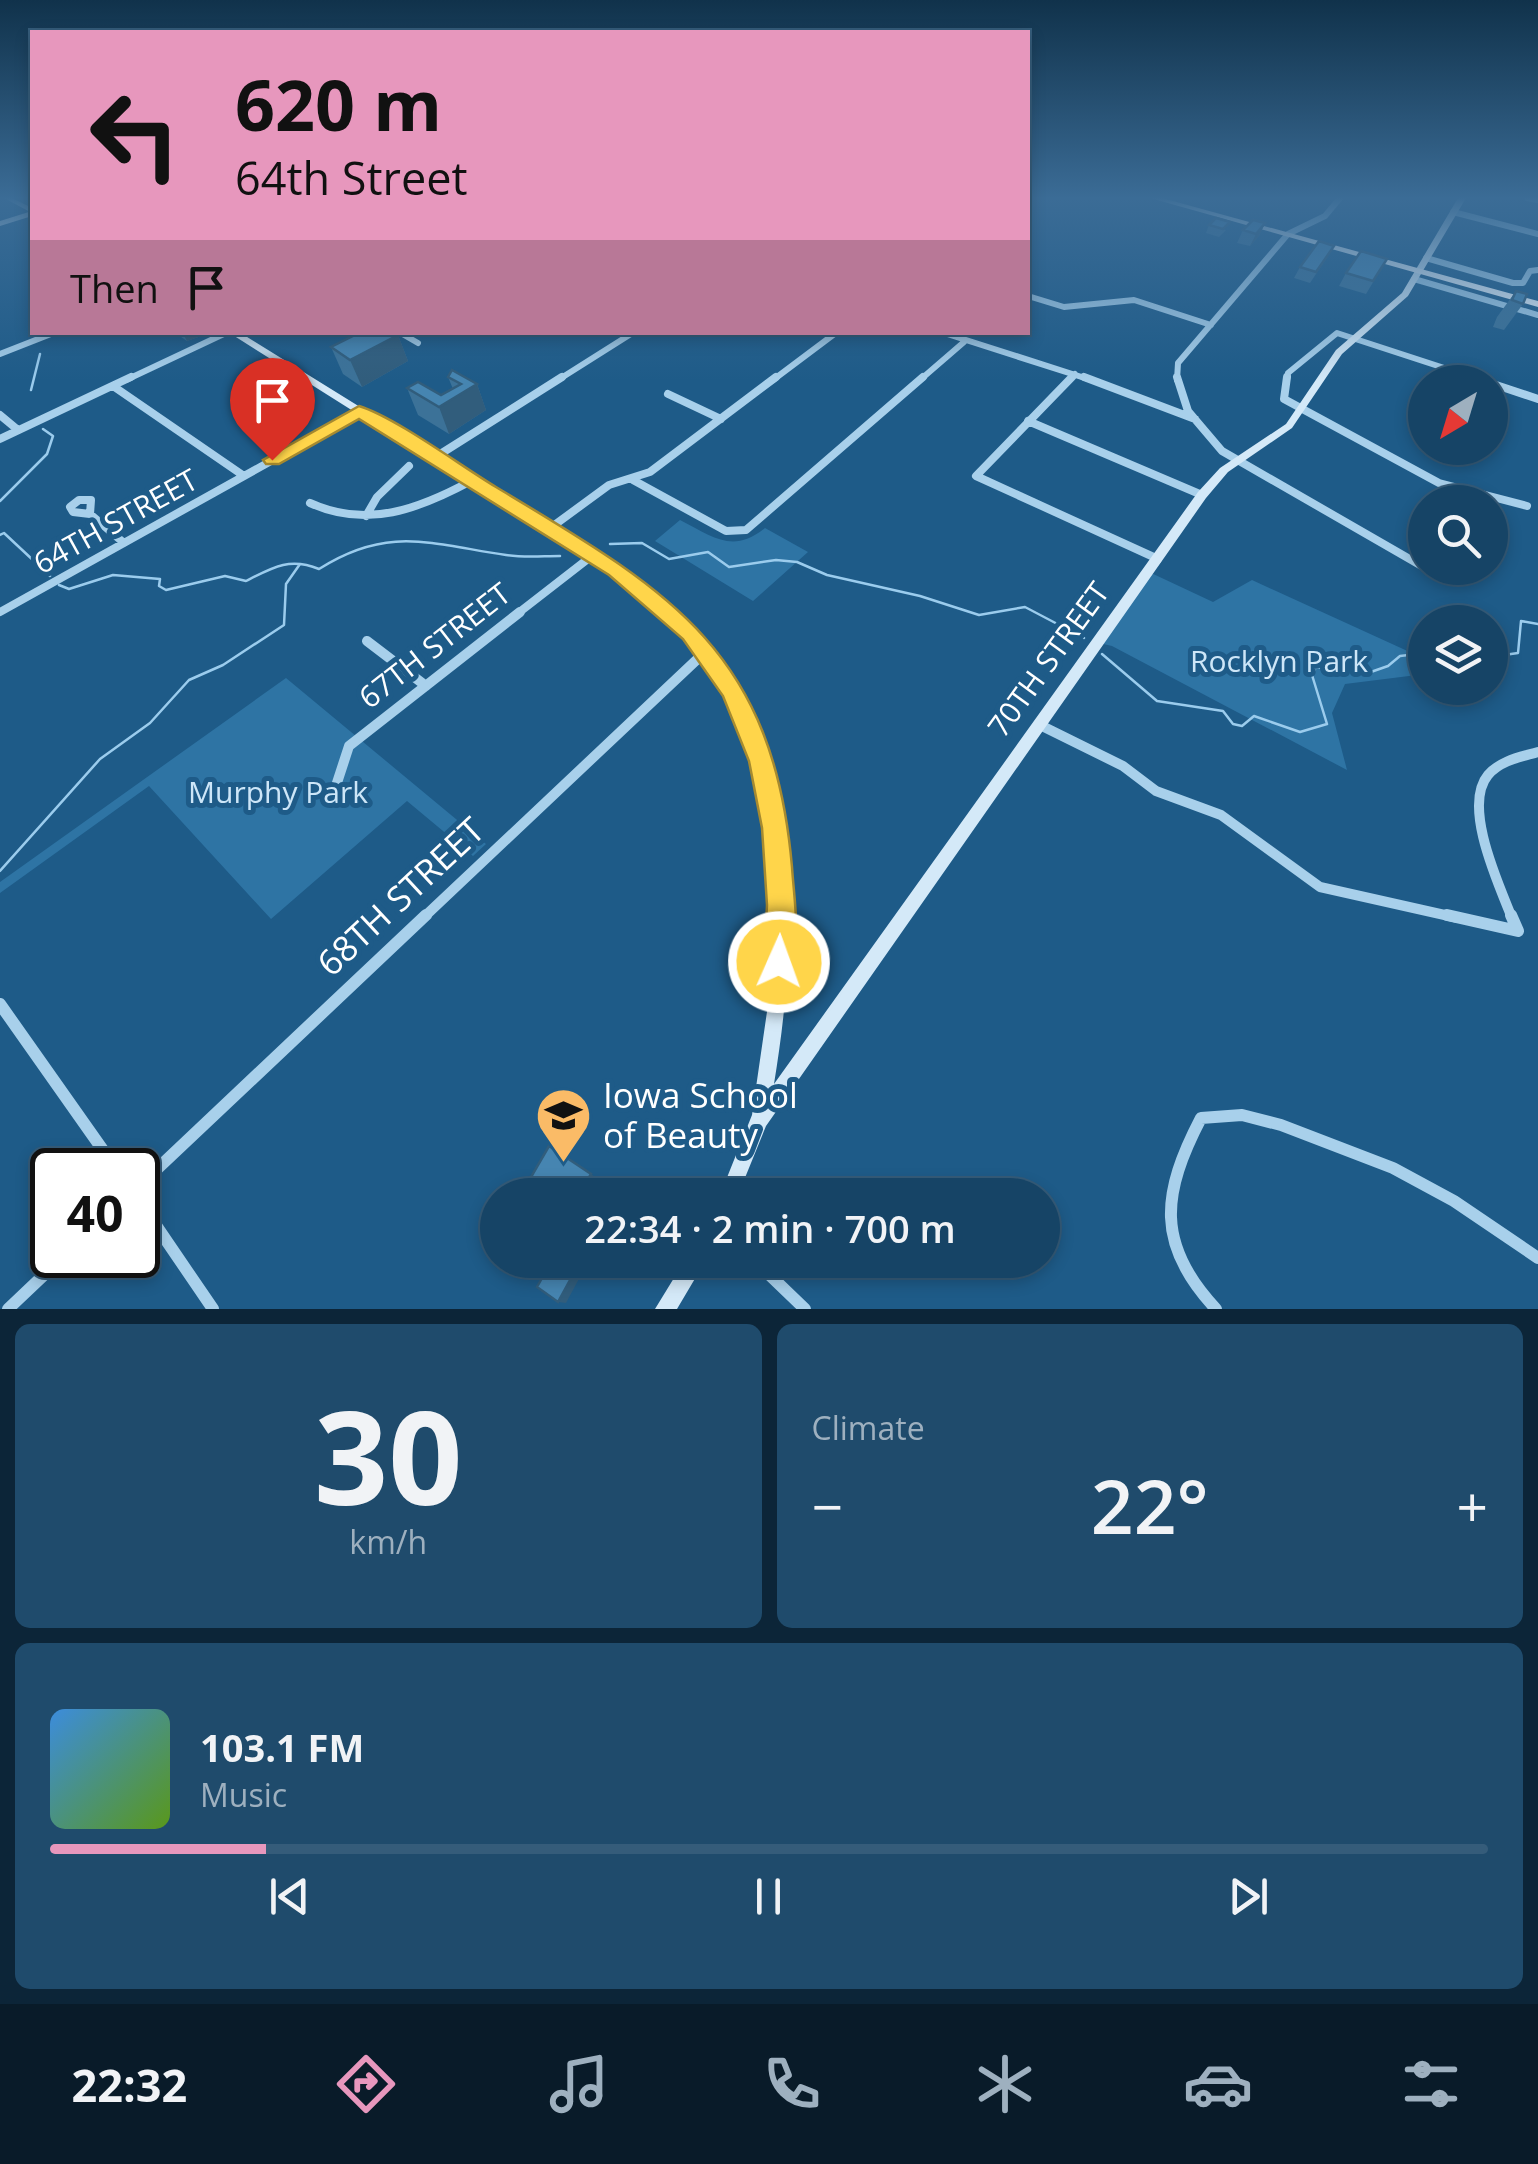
<!DOCTYPE html>
<meta charset="utf-8">
<style>
:root{--surface:#164466;--page:#1f4b6c;--text:#f1f3f6;--muted:#9eb0bf;--line:#355c7a;--accent:#e797bd}
body{margin:0;font-family:"Open Sans",sans-serif;background:var(--page);color:var(--text);height:100vh;display:flex;flex-direction:column;font-size:38px;white-space:nowrap}
*{box-sizing:border-box;margin:0}
p{font-size:32px;color:var(--muted)}
.icon{flex:none;width:55px;height:55px;fill:none;stroke:currentColor;stroke-width:2;stroke-linecap:round;stroke-linejoin:round}
.map{position:relative;height:1309px;overflow:hidden}
.side{display:flex;flex-direction:column;gap:15px;padding:15px;background:#0c2538;flex:1}
.side>*{flex:none}
.guide{position:absolute;left:30px;top:30px;width:1000px;height:305px;border-radius:0px;box-shadow:0 5px 15px #0003,0 0 0 2px var(--line);background:#e797bd;color:#111;overflow:hidden}
.needle{width:65px;rotate:218deg}
.controls{position:absolute;left:1408px;top:365px;display:grid;gap:20px}
.controls a{display:grid;place-items:center;width:100px;height:100px;border-radius:50%;background:var(--surface);box-shadow:0 5px 15px #0003,0 0 0 2px var(--line);font-size:50px}
.speed{position:absolute;left:30px;top:1148px;display:flex;gap:20px;font-size:50px;font-weight:700;text-align:center}
.speed>*{display:grid;place-content:center;width:130px;height:130px;border-radius:50%;background:var(--surface);box-shadow:0 5px 15px #0003,0 0 0 2px var(--line);line-height:1}
.speed .limit{border:5px solid #111;border-radius:15px;background:#fff;color:#111}
.pin{position:absolute;display:grid;place-items:center;width:85px;height:85px;color:#fff;margin:-102px -42px;border-radius:50% 50% 50% 0;rotate:-45deg;box-shadow:0 0 10px #0007}
.pin .icon{rotate:45deg}
.me{position:absolute;width:110px;margin:-55px;rotate:2deg;stroke-linejoin:round;filter:drop-shadow(0 0 8px #0008)}
.turn{display:flex;align-items:center;gap:35px;height:210px;padding:0 40px;font-size:45px}
.turn .icon{width:130px;height:130px;stroke-width:2.5}
.turn b{display:block;font-size:70px;line-height:85px}
.then{display:flex;align-items:center;height:95px;padding:0 40px;background:#0003;gap:20px;font-size:38px}
.big{font-size:75px;font-weight:600;line-height:1.1}
.side .card{flex:1;display:flex;flex-direction:column;justify-content:center;gap:15px;min-width:0;padding:0 35px;border-radius:15px;background:var(--page)}
.side .dial{align-items:center;gap:0}
.dial b{font-size:130px;line-height:1}
.song{display:flex;align-items:center;gap:30px}
.cover{width:120px;height:120px;border-radius:15px;background:linear-gradient(135deg,hsl(210 70% 55%),hsl(90 70% 35%))}
.played{height:10px;border-radius:5px;background:linear-gradient(90deg,var(--accent) 15%,var(--line) 15%)}
.keys{display:flex;justify-content:space-around;direction:ltr}
.heat{display:flex;justify-content:space-between;align-items:center;font-size:55px;direction:ltr}
.side .tiles{flex:1;display:grid;gap:15px;grid-template-columns:1fr 1fr}
.card:last-child{grid-column:span 2}
.trip{position:absolute;left:480px;top:1178px;width:580px;height:100px;border-radius:50px;background:var(--surface);box-shadow:0 5px 15px #0003,0 0 0 2px var(--line);font-weight:600;line-height:100px;text-align:center}
.dock{display:flex;height:160px;justify-content:space-around;align-items:center;background:#091b29;color:var(--muted)}
.dock .icon{width:70px;height:70px}
.dock .on{color:var(--accent)}
.dock b{font-size:45px;color:var(--text)}
.map>svg:first-child{display:block}
.green{fill:#2e74a4}
.lines{fill:none;stroke-linecap:round;stroke-linejoin:round}
.stream{stroke:#9bcced;stroke-width:2.5}
.street-far3{stroke:#a8d0eb;stroke-width:6}
.street-far2{stroke:#a8d0eb;stroke-width:8}
.street-far1{stroke:#a8d0eb;stroke-width:10}
.street{stroke:#a8d0eb;stroke-width:12}
.secondary{fill:#d4e9f8;fill-rule:evenodd}
.primary{fill:#edf6fe;fill-rule:evenodd}
.wall{fill:#3c7298}
.shaded-wall{fill:#315d7c}
.building{fill:#4685b1;stroke:#315d7c;stroke-width:2.5}
.route{fill:#ffd54a;stroke:#a68a30;stroke-width:2.5}
.labels{text-anchor:middle;stroke-width:10;stroke-linejoin:round;paint-order:stroke}
.street-label{font-size:30px;fill:#fff;stroke:#1e5b88}
.park-label{font-size:30px;fill:#cde6f8;stroke:#1e5b88}
.near-street-label{font-size:35px;fill:#fff;stroke:#1e5b88}
.near-poi-label{font-size:35px;fill:#fff;stroke:#1e5b88;text-anchor:start}
</style>
<div class="map">
<svg width="1538" height="1309" viewBox="0 0 1538 1309">
<rect width="100%" height="100%" fill="#1e5b88"/>
<!-- green -->
<path class="green" d="M680 520C713 537 733 554 765 528L808 552 753 601 655 541Z
M1149 572 1213 602 1252 580 1425 659V674L1345 684 1332 713 1347 770 1112 646 1099 643Z
M286 678 486 844 473 856 407 801 271 919 149 786 0 893V882Z"/>
<g class="lines">
<!-- stream -->
<path class="stream" d="M31 390 40 354
M0 501 47 454 53 436 43 429
M0 535 4 533 50 576
M610 544 642 543 669 559 708 552 729 567 776 560 797 562 827 575 920 596 979 615 1025 607 1084 638
M59 585 69 589 113 575 160 579 159 586 166 590 225 576 246 581C273 567 290 557 319 569 388 525 431 544 506 555 524 558 542 556 560 556
M1102 654 1157 701 1223 711 1233 724 1242 726 1254 716 1300 732 1327 724 1312 675 1316 667 1368 673 1388 666 1400 656 1425 653
M1490 657 1518 653 1521 621 1538 624
M0 871 100 759 150 723 189 680 223 665 284 625 286 584 300 564"/>
<!-- street-far3 -->
<path class="street-far3" d="M1527 198 1538 200
M1453 212 1538 234
M1426 258 1513 283H1523L1530 271 1538 270
M1414 279 1538 315
M1028 296 1064 307 1134 300 1211 325
M399 332 418 343
M941 332 1091 380
M0 354 56 332
M126 380 228 332
M558 380 634 332
M773 380 837 332
M920 380 964 342
M1069 380 1075 374
M1177 380 1178 363 1288 234 1325 216 1340 198
M1287 380 1288 373 1337 333 1481 380"/>
<!-- street-far2 -->
<path class="street-far2" d="M1072 377 976 476 1158 559
M1084 377 1195 419
M1177 377 1188 411 1222 451 1427 569
M1287 377 1284 399 1439 483 1527 506
M1473 377 1487 382
M1490 383 1538 399
M113 386 244 476
M668 394 721 419
M0 415 18 430
M1028 421 1202 495
M0 439 131 377
M434 458 562 377
M633 480 726 531 746 530 923 377
M79 500H91L90 514 73 512 70 507Z
M310 503C367 529 419 509 471 481
M90 514 124 543
M366 516 377 497 409 466
M549 529 609 485 650 472 776 377
M0 612 359 412
M517 614 593 555"/>
<!-- street-far1 -->
<path class="street-far1" d="M367 641 426 686
M1040 725 1123 766 1156 791 1221 815 1320 887 1458 918
M333 795 349 746 520 612
M423 918 706 651
M1512 918C1499 885 1462 806 1488 775 1501 760 1521 757 1538 752"/>
<!-- street -->
<path class="street" d="M1447 915 1518 931
M1511 915 1518 931
M0 1004 117 1170
M138 1187 426 915
M138 1199 213 1309
M754 1260 805 1309
M8 1309 65 1255
M1216 1309C1155 1244 1162 1193 1201 1118L1242 1115 1281 1125 1393 1168 1454 1201 1538 1258"/>
<!-- secondary -->
<path class="secondary" d="M4 198H12L32 208V213Z
M1458 198H1466L1408 296 1342 354 1292 428 1228 472 1206 498 766 1126 738 1195H720L752 1115 770 991 773 925 771 859 763 795 746 734 721 681 684 632 663 613 618 578 228 332H239L626 572C666 601 702 632 729 674 736 684 741 697 746 708 802 823 794 962 774 1084L1198 492 1220 468 1286 424 1336 350 1402 293Z
M685 1260H706L677 1309H655Z"/>
<!-- primary -->
<path class="primary" d="M1150 198H1162L1538 301V307Z
M32 211V216L0 226V221Z"/>
</g>
<!-- wall -->
<path class="wall" d="M1265 223 1259 236 1250 246 1237 243 1243 230Z
M1209 225 1226 230 1219 237 1206 233Z
M1328 256 1310 283 1294 278 1300 267Z
M1387 259 1366 294 1339 286 1346 273Z
M1516 291 1523 304 1504 330 1493 327 1497 317Z
M174 332H199L201 336 187 341Z
M398 335 408 361 362 387 343 374 331 347Z
M448 377 477 384 486 410 449 434 418 415 407 388 441 395 453 389Z"/>
<!-- shaded-wall -->
<path class="shaded-wall" d="M1265 223 1259 236 1250 246 1256 234Z
M182 332H199L201 336 187 341Z
M398 335 408 361 362 387 350 360Z
M477 384 486 410 449 434 439 407Z
M591 1174 598 1179 592 1189 585 1184Z
M581 1260 588 1262 566 1303 558 1302Z
M591 1260H599L596 1267 588 1266Z"/>
<!-- building -->
<path class="building" d="M1216 218 1230 222 1223 229 1209 225Z
M1253 220 1265 223 1256 234 1243 230Z
M1319 241 1334 246 1316 272 1300 267Z
M1361 251 1387 259 1373 281 1346 273Z
M1516 291 1527 294 1523 304 1512 300Z
M361 332H393L398 335 350 360 331 347Z
M452 370 477 384 439 407 407 388 418 382 441 395 461 384 448 377Z
M549 1146 591 1174 585 1184 602 1195H559L531 1177Z
M551 1260H591L588 1266 581 1260 558 1302 537 1287 542 1278 534 1273 540 1263 547 1268Z"/>
<!-- sky -->
<linearGradient id="sky" x2="0" y2="1"><stop stop-color="#10324b"/><stop offset="0.52" stop-color="#3b6c96"/><stop offset="1" stop-color="#3b6c96" stop-opacity="0"/></linearGradient>
<rect width="1538" height="381" fill="url(#sky)"/>
<!-- route -->
<path class="route" d="M359 406C395 417 461 466 496 487 669 591 773 649 792 867 794 899 802 943 789 973L779 977 769 973 764 962 767 905 762 828 749 761 723 696 683 639 609 575 359 419 279 464H266L263 460Z"/>
<!-- icons -->
<defs>
<symbol id="school-pin" viewBox="-11 -11 22 30"><path d="M0 17L-7.5 6A9.5 9.5 0 1 1 7.5 6Z" fill="#fabb67" stroke="#1e5b88"/><path d="M0-5L7-2L0 1L-7-2ZM-4 1L0 2.5L4 1V4Q0 6-4 4Z" fill="#111"/></symbol>
</defs>
<g fill-rule="evenodd">
<use href="#school-pin" x="532" y="1084" width="63" height="86"/>
</g>
<g class="labels">
<!-- street labels -->
<g class="street-label">
<text transform="translate(116 522) rotate(-29)" y="10">64TH STREET</text>
<text transform="translate(435 646) rotate(-38)" y="10">67TH STREET</text>
<text transform="translate(1049 660) rotate(-54)" y="10">70TH STREET</text>
</g>
<!-- park labels -->
<g class="park-label">
<text x="1279" y="672">Rocklyn Park</text>
<text x="278" y="803">Murphy Park</text>
</g>
<!-- near-street labels -->
<g class="near-street-label">
<text transform="translate(401 897) rotate(-43)" y="12">68TH STREET</text>
</g>
<!-- near-poi labels -->
<g class="near-poi-label">
<text x="603" y="1108">Iowa School<tspan x="603" dy="40">of Beauty</tspan></text>
</g>
</g>
</svg>
<div class="controls">
<a><svg class="needle" viewBox="-14 -14 28 28"><path d="M0-13l5 13h-10z" fill="#e53935"/><path d="M0 13l5-13h-10z" fill="#9eb0bf"/></svg></a>
<a><svg class="icon" aria-label="search" viewBox="0 0 24 24"><circle cx="10" cy="10" r="6"/><path d="M15 15l6 6"/></svg></a>
<a><svg class="icon" aria-label="layers" viewBox="0 0 24 24"><path d="M12 4l9 5-9 5-9-5zM3 14l9 5 9-5"/></svg></a>
</div>
<div class="speed"><div class="limit">40</div></div>
<div class="pin" style="left:272px;top:460px;background:#d93025"><svg class="icon" aria-label="arrive" viewBox="0 0 24 24"><path d="M6 21V4h12l-3 4 3 4H6"/></svg></div>
<svg class="me" style="left:779px;top:962px" viewBox="-20 -20 40 40"><circle r="17" fill="#ffd54a" stroke="#fff" stroke-width="3"/><path d="M0-11L8 9 0 5-8 9z" fill="#fff"/></svg>
<div class="trip">22:34 · 2 min · 700 m</div>
<div class="guide">
<div class="turn"><svg class="icon" aria-label="left" viewBox="0 0 24 24"><path d="M17 20v-9H6M10 6l-5 5 5 5"/></svg><div><b>620 m</b>64th Street</div></div>
<div class="then">Then<svg class="icon" aria-label="arrive" viewBox="0 0 24 24"><path d="M6 21V4h12l-3 4 3 4H6"/></svg></div>
</div>
</div>
<section class="side">
<div class="tiles">
<div class="card dial"><b>30</b><p>km/h</p></div>
<div class="card"><p>Climate</p>
<div class="heat"><a>−</a><b class="big">22°</b><a>+</a></div>
</div>
<div class="card">
<div class="song"><i class="cover"></i><div><b>103.1 FM</b><p>Music</p></div></div>
<div class="played"></div>
<div class="keys"><svg class="icon" aria-label="previous" viewBox="0 0 24 24"><path d="M18 5L8 12l10 7zM5 5v14"/></svg><svg class="icon" aria-label="pause" viewBox="0 0 24 24"><path d="M8 5v14M16 5v14"/></svg><svg class="icon" aria-label="next" viewBox="0 0 24 24"><path d="M6 5l10 7-10 7zM19 5v14"/></svg></div>
</div>
</div>
</section>
<nav class="dock">
<b>22:32</b>
<svg class="icon on" aria-label="directions" viewBox="0 0 24 24"><path d="M12 3l9 9-9 9-9-9zM9 14v-3h6M13 9l2 2-2 2"/></svg>
<svg class="icon" aria-label="music" viewBox="0 0 24 24"><path d="M9 18V5l10-2v13"/><circle cx="6" cy="18" r="3"/><circle cx="16" cy="16" r="3"/></svg>
<svg class="icon" aria-label="phone" viewBox="0 0 24 24"><path d="M5 4h4l2 5-3 2q2 4 5 5l2-3 5 2v4C11 20 4 13 5 4z"/></svg>
<svg class="icon" aria-label="climate" viewBox="0 0 24 24"><path d="M12 3v18M4 7l16 10M4 17L20 7"/></svg>
<svg class="icon" aria-label="car" viewBox="0 0 24 24"><path d="M5 17H2v-5l4-1 3-4h7l3 4 3 1v5h-3M9 17h6M6 11h13"/><circle cx="7" cy="17" r="2"/><circle cx="17" cy="17" r="2"/></svg>
<svg class="icon" aria-label="filters" viewBox="0 0 24 24"><path d="M4 7h16M4 17h16"/><circle cx="9" cy="7" r="2"/><circle cx="15" cy="17" r="2"/></svg>
</nav>
